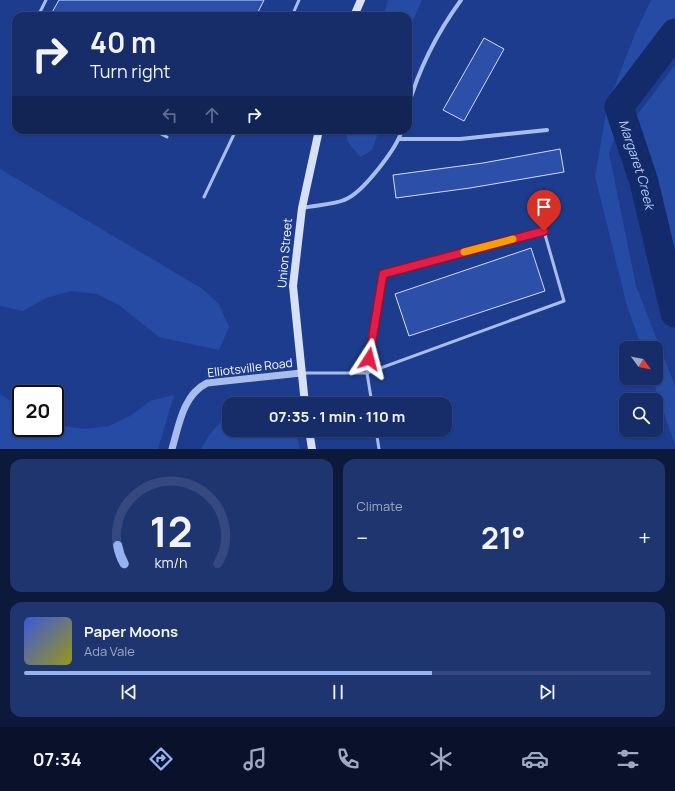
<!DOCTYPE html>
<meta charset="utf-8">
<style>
:root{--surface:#162d6a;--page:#1f3570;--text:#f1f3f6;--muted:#9ea8c1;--line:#35497e;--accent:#95b2f1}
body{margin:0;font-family:Manrope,sans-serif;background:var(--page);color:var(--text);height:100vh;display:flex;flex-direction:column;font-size:15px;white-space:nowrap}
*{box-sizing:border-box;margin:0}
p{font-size:13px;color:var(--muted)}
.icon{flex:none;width:22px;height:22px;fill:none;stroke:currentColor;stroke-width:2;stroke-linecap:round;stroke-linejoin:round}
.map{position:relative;height:449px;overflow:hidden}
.side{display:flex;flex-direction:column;gap:10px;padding:10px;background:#0c193a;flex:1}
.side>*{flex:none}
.hud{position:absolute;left:12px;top:12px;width:400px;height:122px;border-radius:12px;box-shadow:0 1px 3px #0004,0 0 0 1px var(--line);background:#162d6a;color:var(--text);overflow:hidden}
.needle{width:26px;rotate:122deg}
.controls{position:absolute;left:619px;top:341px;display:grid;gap:8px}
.controls a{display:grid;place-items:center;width:44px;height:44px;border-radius:8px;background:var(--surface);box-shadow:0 1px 3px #0004,0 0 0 1px var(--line);font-size:20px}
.speed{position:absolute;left:12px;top:385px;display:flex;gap:8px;font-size:20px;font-weight:700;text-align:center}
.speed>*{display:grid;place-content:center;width:52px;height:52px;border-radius:50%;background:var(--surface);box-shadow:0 1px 3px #0004,0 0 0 1px var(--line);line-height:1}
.speed .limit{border:2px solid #111;border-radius:6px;background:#fff;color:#111}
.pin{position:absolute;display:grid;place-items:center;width:34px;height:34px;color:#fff;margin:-41px -17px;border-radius:50% 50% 50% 0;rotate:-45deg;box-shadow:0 0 4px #0007}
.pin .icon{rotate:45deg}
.me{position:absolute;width:44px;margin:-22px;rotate:9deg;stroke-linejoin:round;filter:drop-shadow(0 0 3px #0008)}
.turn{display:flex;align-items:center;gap:14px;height:84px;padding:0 12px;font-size:18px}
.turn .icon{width:52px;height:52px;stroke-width:2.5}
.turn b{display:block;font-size:28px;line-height:34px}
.lanes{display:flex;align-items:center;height:38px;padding:0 12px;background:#0003;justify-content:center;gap:20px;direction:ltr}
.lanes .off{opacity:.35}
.big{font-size:30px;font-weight:700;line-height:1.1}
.side .card{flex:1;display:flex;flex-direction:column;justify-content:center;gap:6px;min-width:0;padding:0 14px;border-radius:12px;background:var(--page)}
.side .dial{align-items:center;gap:0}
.dial svg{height:104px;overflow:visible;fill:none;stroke:var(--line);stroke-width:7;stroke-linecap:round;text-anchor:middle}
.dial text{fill:var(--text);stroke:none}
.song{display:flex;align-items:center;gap:12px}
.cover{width:48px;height:48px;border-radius:6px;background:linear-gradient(135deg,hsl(230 70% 55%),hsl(60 70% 35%))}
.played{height:4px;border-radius:2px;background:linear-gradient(90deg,var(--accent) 65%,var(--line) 65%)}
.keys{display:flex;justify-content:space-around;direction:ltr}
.heat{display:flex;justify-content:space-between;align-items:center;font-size:22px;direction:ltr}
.side .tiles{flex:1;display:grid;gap:10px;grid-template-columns:1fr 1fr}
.card:last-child{grid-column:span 2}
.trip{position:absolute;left:222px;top:397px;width:230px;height:40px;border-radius:12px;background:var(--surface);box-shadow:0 1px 3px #0004,0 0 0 1px var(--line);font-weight:700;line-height:40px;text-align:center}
.dock{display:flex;height:64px;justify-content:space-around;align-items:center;background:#09122a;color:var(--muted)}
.dock .icon{width:28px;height:28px}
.dock .on{color:var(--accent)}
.dock b{font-size:18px;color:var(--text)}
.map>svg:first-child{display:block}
.green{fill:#264ba5}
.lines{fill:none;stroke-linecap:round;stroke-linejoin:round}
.river{stroke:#132b6b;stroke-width:29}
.building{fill:#2c50aa;stroke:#cfdbf9}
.service{stroke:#a9bded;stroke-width:3}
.minor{stroke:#a9bded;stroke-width:4}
.tertiary{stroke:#a9bded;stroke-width:7}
.secondary{stroke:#d6e0f9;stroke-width:8}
.route-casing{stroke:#92132f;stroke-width:10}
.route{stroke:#e11d48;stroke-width:7}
.slow{stroke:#f59e0b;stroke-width:7}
.labels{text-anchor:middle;stroke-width:4;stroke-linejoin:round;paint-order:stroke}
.street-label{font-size:12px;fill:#fff;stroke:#1d3c8d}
.water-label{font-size:13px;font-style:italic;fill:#b5c8f4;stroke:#1d3c8d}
</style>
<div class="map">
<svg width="675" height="449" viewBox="0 0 675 449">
<rect width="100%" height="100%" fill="#1d3c8d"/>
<!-- green -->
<path class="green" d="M388 0H422L408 32V16H383Z
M651 0H675V40L667 52 630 94 609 153 636 286 675 386V445L652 378H656V348H642L627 306 595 176 608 103 635 34Z
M675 65V286L635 153 626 130Z
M346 130H379L372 150 361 157C353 149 345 142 346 130Z
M0 169 201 288 219 304 229 327 219 350 159 337 119 305 97 294 71 291 46 298 23 311 0 306Z
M0 394 21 407V428H55V425L85 429 109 426 130 416 150 401 174 395 158 449H0Z
M227 415H229V430H295L300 449H201L210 434Z"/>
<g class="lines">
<!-- river -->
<path class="river" id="s1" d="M675 33 619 107 644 182 675 313"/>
</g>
<!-- building -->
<path class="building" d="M59 0H264L256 16H50Z
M484 38 504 49 464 121 443 110Z
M560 149 564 172 470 188 396 198 393 175 483 163Z
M531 248 545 291 409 336 395 294Z"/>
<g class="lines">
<!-- service -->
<path class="service" d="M38 16 46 0
M292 16 299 0
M153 130 167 137
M204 197 236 130
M544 231 564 301 367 373 383 274Z
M303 373H367L372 404
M376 430 379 449"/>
<!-- minor -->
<path class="minor" d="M408 107C419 68 437 33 461 0
M399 139H460L547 130
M302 208C315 205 332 205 344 200 362 194 397 148 402 130"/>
<!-- tertiary -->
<path class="tertiary" d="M172 449C179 425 183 395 207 383L301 373"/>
<!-- secondary -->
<path class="secondary" d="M354 16 361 0
M305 404 293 286 302 208 319 130
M309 430 312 449"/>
</g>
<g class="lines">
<defs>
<path id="route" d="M369 359 383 274 544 231"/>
</defs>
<!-- route casing -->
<use href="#route" class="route-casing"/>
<!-- route -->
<use href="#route" class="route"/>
<!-- slow -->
<path class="slow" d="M464 252 513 239"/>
</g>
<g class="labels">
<!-- street labels -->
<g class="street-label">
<text transform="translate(285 253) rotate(-85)" y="4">Union Street</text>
<text transform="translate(250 368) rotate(-7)" y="4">Elliotsville Road</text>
</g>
<!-- water labels -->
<g class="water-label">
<text dy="5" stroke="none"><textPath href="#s1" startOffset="153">Margaret Creek</textPath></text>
</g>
</g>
</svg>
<div class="controls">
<a><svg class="needle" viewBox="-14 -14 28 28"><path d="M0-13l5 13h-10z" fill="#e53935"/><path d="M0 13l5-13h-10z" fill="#9ea8c1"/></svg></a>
<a><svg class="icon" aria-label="search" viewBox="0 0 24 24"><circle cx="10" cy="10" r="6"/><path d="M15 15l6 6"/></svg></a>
</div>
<div class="speed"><div class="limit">20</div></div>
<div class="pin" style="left:544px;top:231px;background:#d93025"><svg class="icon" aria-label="arrive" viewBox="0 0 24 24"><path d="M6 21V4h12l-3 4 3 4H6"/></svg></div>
<svg class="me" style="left:369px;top:359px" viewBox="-20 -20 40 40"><path d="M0-17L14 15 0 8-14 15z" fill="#e11d48" stroke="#fff" stroke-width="4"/></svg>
<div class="trip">07:35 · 1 min · 110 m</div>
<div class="hud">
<div class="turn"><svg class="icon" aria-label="right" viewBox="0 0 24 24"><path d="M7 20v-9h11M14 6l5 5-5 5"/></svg><div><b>40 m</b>Turn right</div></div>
<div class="lanes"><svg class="icon off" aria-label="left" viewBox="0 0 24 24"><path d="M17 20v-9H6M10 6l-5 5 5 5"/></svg><svg class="icon off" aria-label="ahead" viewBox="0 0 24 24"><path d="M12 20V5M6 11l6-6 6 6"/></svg><svg class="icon" aria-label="right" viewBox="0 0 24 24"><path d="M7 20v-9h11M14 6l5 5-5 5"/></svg></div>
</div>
</div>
<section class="side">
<div class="tiles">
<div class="card dial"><svg viewBox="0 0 100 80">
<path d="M14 69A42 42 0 1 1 86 69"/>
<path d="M14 69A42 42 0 0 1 9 55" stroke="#95b2f1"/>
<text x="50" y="56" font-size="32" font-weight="700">12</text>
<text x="50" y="72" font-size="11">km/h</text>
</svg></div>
<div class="card"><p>Climate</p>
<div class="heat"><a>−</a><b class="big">21°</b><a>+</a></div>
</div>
<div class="card">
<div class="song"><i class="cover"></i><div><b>Paper Moons</b><p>Ada Vale</p></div></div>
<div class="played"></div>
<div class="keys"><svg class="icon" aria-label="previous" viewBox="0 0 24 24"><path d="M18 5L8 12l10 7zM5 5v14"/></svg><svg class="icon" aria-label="pause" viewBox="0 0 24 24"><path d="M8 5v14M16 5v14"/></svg><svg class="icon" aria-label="next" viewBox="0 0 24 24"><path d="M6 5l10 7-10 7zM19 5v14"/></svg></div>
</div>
</div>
</section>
<nav class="dock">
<b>07:34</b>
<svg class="icon on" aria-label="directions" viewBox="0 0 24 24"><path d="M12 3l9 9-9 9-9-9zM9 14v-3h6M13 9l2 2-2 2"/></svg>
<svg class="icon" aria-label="music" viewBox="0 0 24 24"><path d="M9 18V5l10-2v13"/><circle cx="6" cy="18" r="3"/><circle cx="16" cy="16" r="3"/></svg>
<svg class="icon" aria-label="phone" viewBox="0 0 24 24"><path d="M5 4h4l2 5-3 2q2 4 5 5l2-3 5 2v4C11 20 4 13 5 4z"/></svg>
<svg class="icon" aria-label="climate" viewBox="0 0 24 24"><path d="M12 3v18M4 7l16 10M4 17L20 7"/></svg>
<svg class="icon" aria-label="car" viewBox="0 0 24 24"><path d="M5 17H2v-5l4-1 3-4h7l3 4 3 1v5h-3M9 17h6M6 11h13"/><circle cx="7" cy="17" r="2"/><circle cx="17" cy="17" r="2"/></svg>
<svg class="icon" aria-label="filters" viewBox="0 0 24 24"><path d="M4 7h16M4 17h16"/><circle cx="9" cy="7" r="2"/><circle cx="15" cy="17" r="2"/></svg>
</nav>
